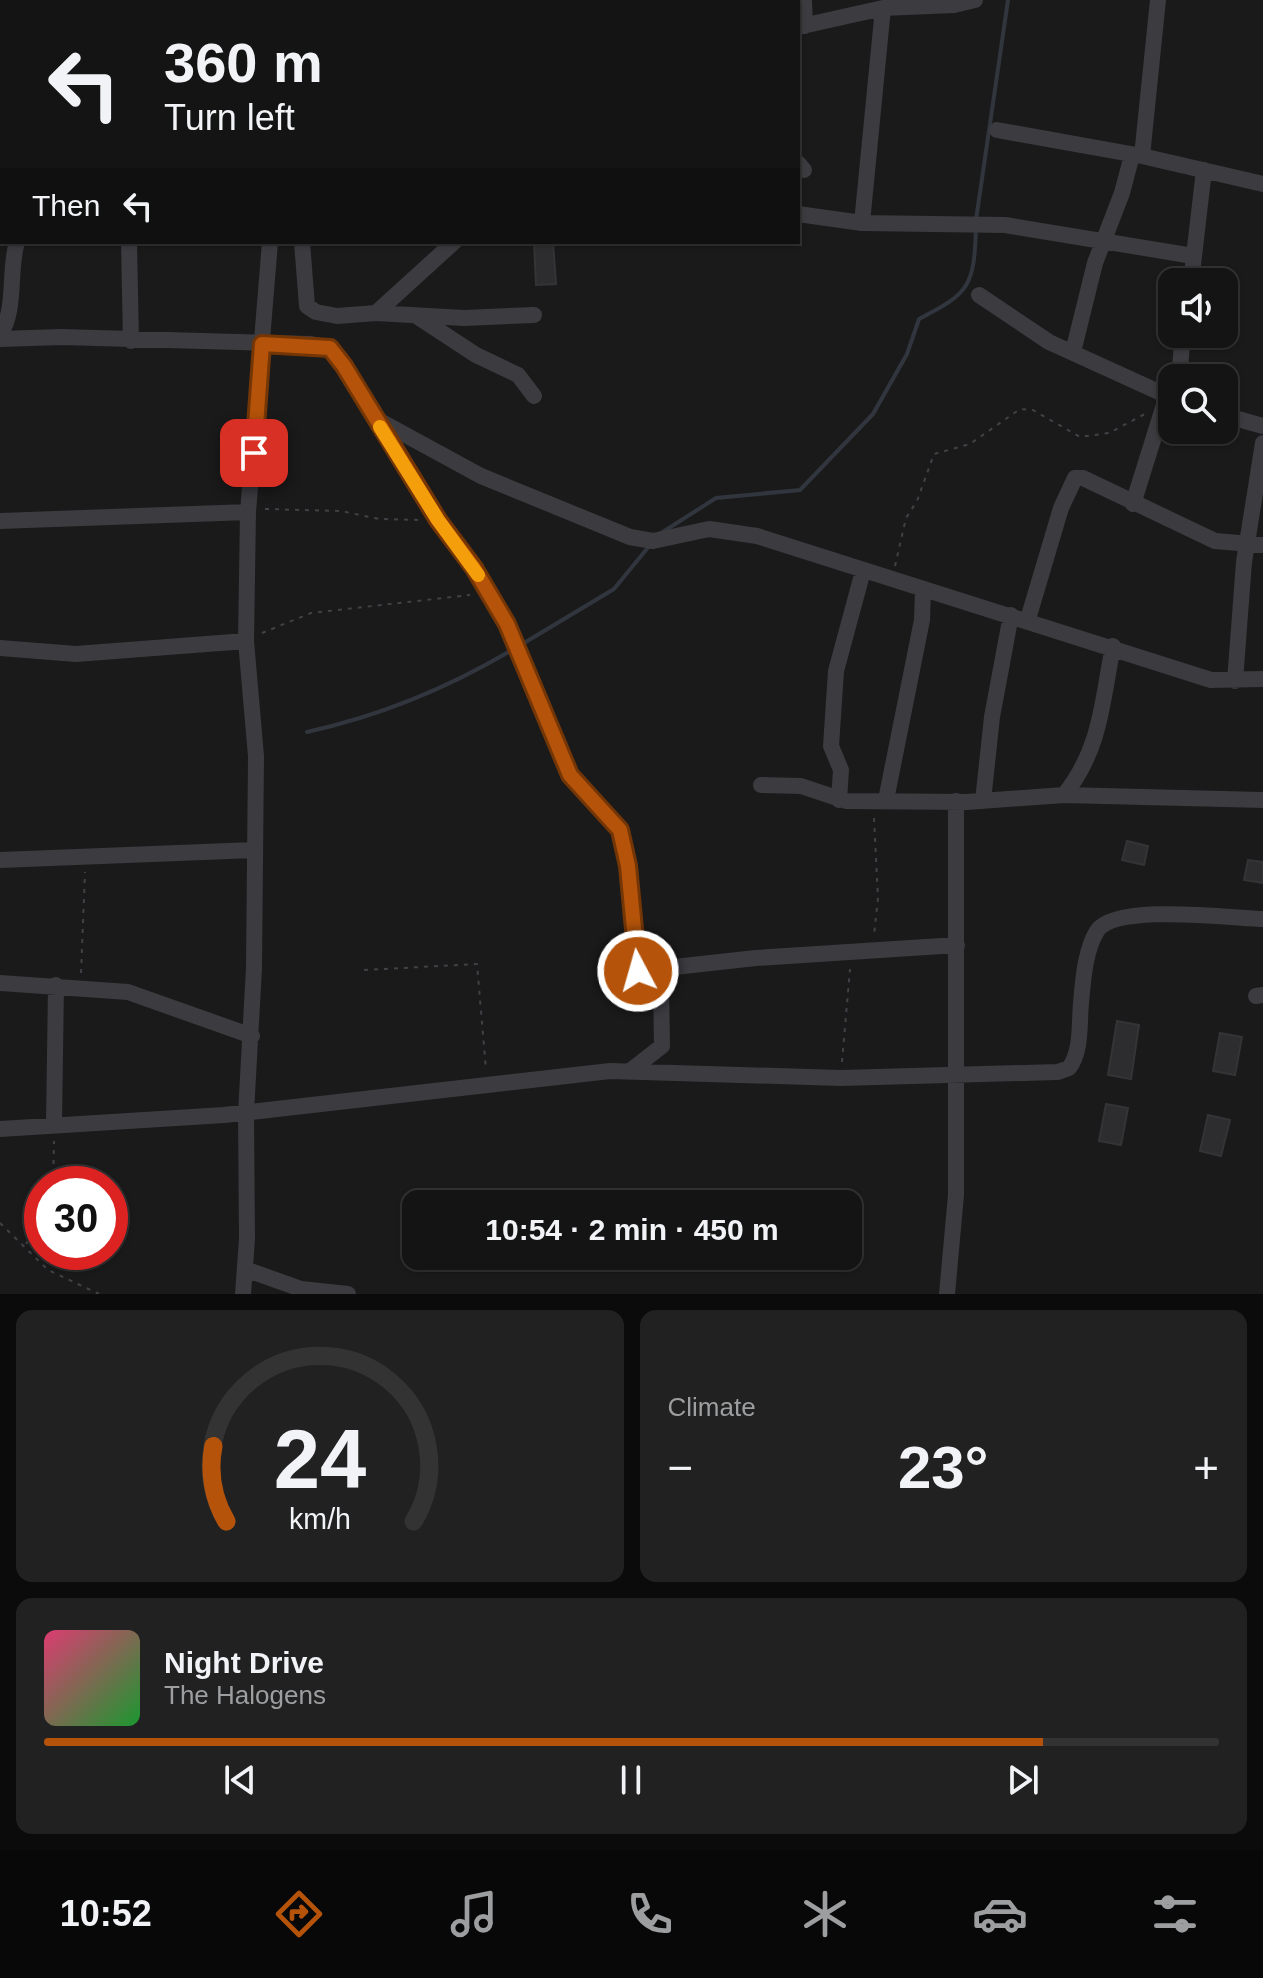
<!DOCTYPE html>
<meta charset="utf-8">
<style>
:root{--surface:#141414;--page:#212122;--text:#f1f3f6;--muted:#9d9ea0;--line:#333334;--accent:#b45309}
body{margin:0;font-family:Helvetica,sans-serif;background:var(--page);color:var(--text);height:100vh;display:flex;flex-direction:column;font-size:30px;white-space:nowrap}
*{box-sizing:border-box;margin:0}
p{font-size:26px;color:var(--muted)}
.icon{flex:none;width:44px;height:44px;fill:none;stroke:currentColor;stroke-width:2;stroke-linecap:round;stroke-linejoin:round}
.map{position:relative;height:1294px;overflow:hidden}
.panel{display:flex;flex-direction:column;gap:16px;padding:16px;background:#0b0b0b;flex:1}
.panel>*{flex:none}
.hud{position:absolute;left:0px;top:0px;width:800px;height:244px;box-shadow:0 2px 6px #0004,0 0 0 2px var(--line);background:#141414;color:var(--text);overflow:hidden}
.buttons{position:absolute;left:1158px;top:268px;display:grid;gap:16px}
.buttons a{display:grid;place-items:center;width:80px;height:80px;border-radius:16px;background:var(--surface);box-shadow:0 2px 6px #0004,0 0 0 2px var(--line);font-size:40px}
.speed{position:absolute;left:24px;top:1166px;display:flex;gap:16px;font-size:40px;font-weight:700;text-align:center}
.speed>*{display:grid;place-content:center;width:104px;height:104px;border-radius:50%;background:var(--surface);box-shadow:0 2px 6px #0004,0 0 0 2px var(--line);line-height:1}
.speed .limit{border:12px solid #d22;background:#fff;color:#111}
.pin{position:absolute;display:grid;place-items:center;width:68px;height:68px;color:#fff;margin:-34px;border-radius:16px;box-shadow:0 4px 12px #0006}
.me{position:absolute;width:88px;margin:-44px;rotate:354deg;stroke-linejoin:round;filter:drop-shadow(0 0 6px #0008)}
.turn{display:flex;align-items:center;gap:28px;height:168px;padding:0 32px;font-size:36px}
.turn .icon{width:104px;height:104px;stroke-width:2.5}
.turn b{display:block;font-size:56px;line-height:68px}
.then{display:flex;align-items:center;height:76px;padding:0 32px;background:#0003;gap:16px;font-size:30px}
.big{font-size:60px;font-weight:800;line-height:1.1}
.panel .widget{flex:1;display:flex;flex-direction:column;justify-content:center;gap:12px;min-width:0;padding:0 28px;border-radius:16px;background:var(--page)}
.panel .dial{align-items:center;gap:0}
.dial svg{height:208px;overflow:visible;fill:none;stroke:var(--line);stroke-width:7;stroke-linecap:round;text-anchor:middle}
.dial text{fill:var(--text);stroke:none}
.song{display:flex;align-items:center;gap:24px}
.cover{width:96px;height:96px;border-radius:12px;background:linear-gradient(135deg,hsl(340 70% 55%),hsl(130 70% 35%))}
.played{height:8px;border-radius:4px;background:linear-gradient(90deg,var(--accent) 85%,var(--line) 85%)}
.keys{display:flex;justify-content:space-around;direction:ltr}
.heat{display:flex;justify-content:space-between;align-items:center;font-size:44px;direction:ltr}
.panel .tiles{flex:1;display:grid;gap:16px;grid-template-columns:1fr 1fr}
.widget:last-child{grid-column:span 2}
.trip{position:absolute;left:402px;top:1190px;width:460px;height:80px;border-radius:16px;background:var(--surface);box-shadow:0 2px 6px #0004,0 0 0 2px var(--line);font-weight:800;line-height:80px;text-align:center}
.tabs{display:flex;height:128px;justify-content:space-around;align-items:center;background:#080808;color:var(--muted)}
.tabs .icon{width:56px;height:56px}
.tabs .active{color:var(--accent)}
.tabs b{font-size:36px;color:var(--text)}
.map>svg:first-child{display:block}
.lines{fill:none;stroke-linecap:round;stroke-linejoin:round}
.stream{stroke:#31363e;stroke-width:4}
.building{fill:#2d2d2f;stroke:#343437;stroke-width:2}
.path{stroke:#414247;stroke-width:2;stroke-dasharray:4 6;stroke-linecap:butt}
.minor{stroke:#3b3b40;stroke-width:16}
.route-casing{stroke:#753606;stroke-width:20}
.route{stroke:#b45309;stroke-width:14}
.slow{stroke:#f59e0b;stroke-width:14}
</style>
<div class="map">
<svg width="1263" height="1294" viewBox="0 0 1263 1294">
<rect width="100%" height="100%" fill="#1a1a1b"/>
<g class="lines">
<!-- stream -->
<path class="stream" d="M976 220 1008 0
M658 535 716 498 800 490 873 414 907 354 919 319C970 293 974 286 976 228
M519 646 614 589 650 545
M307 732C380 716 448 688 512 650"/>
</g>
<!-- building -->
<path class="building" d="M534 242H553L556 284 536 285Z
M1127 841 1148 846 1144 865 1122 860Z
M1248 860 1263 862V883L1244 880Z
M1117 1021 1139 1025 1131 1079 1108 1075Z
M1220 1033 1242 1037 1235 1075 1213 1071Z
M1106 1104 1128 1108 1121 1145 1099 1141Z
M1208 1115 1230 1120 1221 1156 1200 1151Z"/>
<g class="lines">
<!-- path -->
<path class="path" d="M265 509 341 511 379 519 421 520
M895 566 906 518 917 501 934 454 970 444 1020 409 1033 410 1080 437 1109 433 1145 414
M262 633 311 613 470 595
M874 818 878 898 874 935
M364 970 477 964 486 1070
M81 973 85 872
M842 1062 850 969
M53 1184 54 1141
M0 1223 48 1270 99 1294
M26 1244 42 1220"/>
<!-- minor -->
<path class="minor" d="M530 0V2
M692 0V2
M804 0 805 26
M88 2V0
M177 2 178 0
M279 2V0
M599 2V0
M798 27 883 8 954 5 975 0
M0 35H2
M997 130 1142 156 1263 184
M1142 156 1158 0
M798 163 804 170
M798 214 862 223 1005 225 1193 256
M862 223 883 8
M129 242 131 341
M302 242 307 306 316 312 337 316 376 313 454 242
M1191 282 1204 170
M979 295 1049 342 1172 398
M376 313 464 318 534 315
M418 317 476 355 518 375 534 396
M0 335C17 308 8 272 17 242
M0 339 61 337 311 344 330 348 336 353 438 520 474 568 507 624 570 775 620 830 628 866 638 971 661 985 662 1046 630 1071
M1073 352 1095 263 1122 193 1132 155
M1179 378 1183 334
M1224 415 1263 426
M380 421 481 476 630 537 653 541 709 529 757 536 1211 680 1263 679
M1133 504 1163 408 1172 397
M0 521 248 512
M1028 619 1061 508 1075 478H1083L1215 541 1263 545
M0 648 76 654 246 641
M1235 681 1244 562 1263 443
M761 785 801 786 846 801 967 802 1064 795 1263 800
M1064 795C1101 749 1102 702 1113 646
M839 800 841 770 831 746 836 671 863 571
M886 800 922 620 923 590
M983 801 992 717 1011 615
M0 860 254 850
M638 971 756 958 957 945
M0 983 128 992 252 1036
M1256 996 1263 995
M54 1124 56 985
M0 1129 224 1115 610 1071 841 1078 1058 1072 1069 1068C1082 1051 1079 1023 1081 1003 1083 981 1085 950 1097 931 1115 903 1230 918 1263 919
M245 1269 301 1289 348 1294
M243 1294 247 1239 246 1113 254 968 256 756 246 641 248 512 270 242
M947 1294 956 1195V801"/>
</g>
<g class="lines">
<defs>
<path id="route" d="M254 453 262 344 330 348 344 366 438 520 474 568 507 624 570 775 620 830 628 866 638 971"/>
</defs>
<!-- route casing -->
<use href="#route" class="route-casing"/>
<!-- route -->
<use href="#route" class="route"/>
<!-- slow -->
<path class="slow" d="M380 427 438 520 478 575"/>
</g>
</svg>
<div class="buttons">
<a><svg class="icon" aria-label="sound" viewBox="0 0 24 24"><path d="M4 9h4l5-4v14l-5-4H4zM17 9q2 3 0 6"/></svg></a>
<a><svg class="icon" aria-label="search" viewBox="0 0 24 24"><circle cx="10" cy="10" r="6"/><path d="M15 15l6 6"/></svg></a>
</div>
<div class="speed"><div class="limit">30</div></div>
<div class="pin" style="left:254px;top:453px;background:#d93025"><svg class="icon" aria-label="arrive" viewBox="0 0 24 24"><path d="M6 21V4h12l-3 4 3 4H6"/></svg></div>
<svg class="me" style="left:638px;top:971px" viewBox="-20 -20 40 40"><circle r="17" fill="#b45309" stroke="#fff" stroke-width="3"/><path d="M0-11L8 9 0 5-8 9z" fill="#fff"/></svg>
<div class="trip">10:54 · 2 min · 450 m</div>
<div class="hud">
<div class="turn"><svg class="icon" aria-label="left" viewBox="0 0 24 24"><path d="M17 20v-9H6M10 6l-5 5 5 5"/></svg><div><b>360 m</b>Turn left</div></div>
<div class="then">Then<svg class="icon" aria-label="left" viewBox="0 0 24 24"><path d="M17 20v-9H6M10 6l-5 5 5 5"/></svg></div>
</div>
</div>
<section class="panel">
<div class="tiles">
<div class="widget dial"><svg viewBox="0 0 100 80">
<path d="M14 69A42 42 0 1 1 86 69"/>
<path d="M14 69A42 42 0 0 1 9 40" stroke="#b45309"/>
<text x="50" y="56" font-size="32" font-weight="700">24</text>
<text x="50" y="72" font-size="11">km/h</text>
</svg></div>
<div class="widget"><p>Climate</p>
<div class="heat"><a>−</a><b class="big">23°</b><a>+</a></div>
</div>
<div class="widget">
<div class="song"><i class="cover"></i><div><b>Night Drive</b><p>The Halogens</p></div></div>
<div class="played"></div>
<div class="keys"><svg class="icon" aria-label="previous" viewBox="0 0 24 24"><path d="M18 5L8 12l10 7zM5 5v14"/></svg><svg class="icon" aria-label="pause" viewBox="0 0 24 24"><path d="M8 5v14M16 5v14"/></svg><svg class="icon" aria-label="next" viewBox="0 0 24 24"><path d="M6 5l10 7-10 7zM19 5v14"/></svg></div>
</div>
</div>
</section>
<nav class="tabs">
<b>10:52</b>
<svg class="icon active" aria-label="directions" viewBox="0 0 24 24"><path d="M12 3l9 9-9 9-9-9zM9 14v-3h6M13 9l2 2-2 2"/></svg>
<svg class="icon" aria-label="music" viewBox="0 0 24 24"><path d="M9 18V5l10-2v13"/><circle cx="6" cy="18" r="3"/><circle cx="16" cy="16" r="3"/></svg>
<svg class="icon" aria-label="phone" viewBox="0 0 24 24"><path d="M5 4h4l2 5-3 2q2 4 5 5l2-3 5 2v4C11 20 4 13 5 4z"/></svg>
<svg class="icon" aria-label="climate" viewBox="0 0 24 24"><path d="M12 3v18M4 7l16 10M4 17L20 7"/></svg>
<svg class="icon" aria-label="car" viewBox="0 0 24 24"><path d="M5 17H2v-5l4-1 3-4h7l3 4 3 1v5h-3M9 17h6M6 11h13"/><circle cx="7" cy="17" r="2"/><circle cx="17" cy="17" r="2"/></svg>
<svg class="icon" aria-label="filters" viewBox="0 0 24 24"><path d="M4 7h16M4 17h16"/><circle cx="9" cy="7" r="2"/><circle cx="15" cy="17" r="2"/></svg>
</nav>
